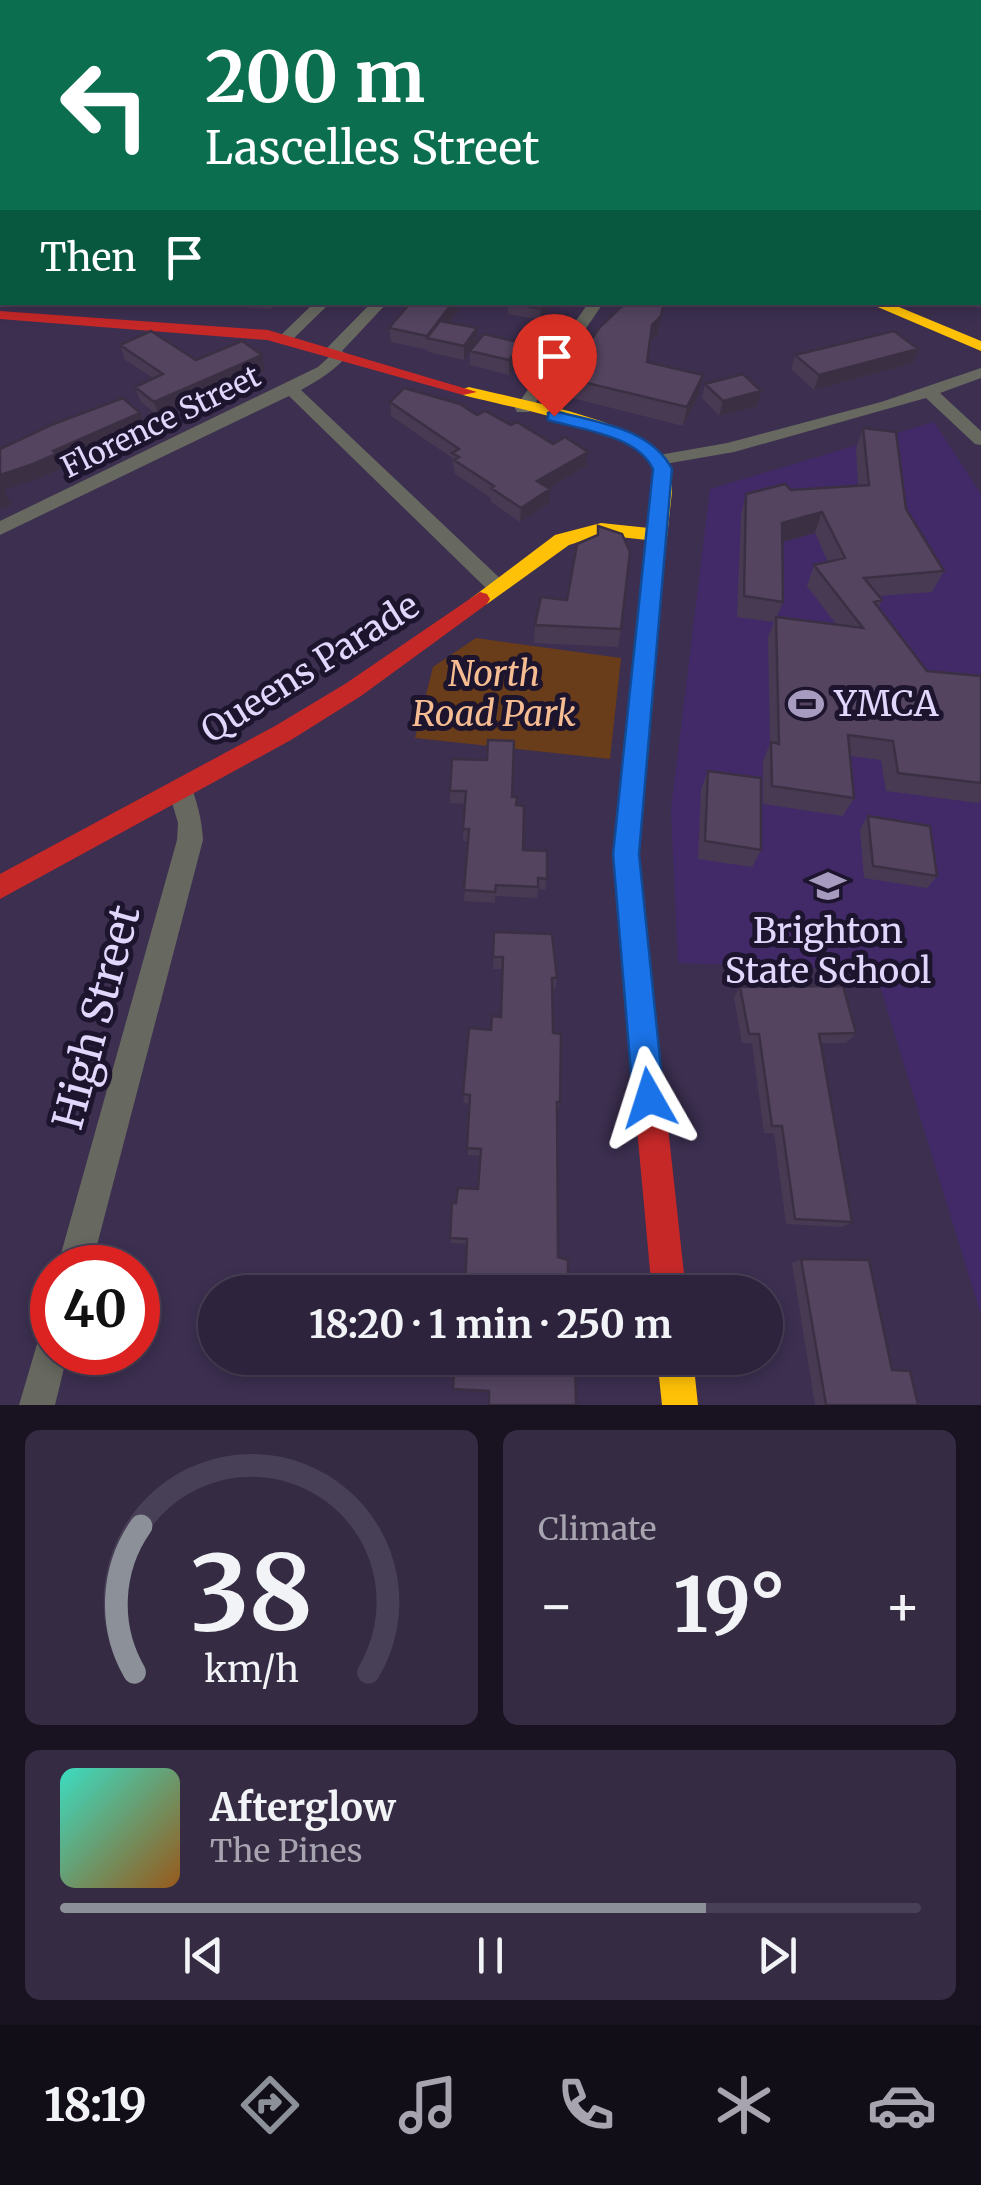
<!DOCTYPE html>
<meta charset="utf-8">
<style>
:root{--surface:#2d233c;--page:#352b43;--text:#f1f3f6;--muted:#a7a4af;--line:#484056;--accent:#8c9099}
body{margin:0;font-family:Merriweather,serif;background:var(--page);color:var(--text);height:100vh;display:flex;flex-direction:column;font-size:38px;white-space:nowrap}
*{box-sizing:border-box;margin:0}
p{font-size:32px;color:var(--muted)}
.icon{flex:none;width:55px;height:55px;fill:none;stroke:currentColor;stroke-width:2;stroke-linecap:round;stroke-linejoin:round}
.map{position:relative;height:1405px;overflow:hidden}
.drawer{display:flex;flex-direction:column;gap:25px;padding:25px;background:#191321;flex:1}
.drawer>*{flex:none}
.banner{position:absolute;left:0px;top:0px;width:982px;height:305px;box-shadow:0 5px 15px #0003,0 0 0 2px var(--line);background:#0b6e4f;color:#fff;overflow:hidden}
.speed{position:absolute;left:30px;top:1245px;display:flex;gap:20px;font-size:50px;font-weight:700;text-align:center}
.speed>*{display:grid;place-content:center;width:130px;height:130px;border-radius:50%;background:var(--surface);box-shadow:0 5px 15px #0003,0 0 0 2px var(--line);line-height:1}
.speed .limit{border:15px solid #d22;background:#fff;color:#111}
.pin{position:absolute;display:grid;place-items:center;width:85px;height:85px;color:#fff;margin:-102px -42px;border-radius:50% 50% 50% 0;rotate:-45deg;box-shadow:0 0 10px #0007}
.pin .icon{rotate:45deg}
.me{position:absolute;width:110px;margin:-55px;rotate:354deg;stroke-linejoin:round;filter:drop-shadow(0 0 8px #0008)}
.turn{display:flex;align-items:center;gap:35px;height:210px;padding:0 40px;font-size:45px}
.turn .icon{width:130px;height:130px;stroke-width:2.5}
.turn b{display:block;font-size:70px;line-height:85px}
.then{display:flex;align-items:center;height:95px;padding:0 40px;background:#0003;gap:20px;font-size:38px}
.big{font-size:75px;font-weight:700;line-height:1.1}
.drawer .tile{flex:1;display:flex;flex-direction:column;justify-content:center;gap:15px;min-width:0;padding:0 35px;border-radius:15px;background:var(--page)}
.drawer .dial{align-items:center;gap:0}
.dial svg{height:260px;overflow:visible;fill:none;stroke:var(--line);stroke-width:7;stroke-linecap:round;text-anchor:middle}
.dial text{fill:var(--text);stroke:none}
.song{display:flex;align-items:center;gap:30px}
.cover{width:120px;height:120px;border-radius:15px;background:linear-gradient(135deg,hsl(170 70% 55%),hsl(30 70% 35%))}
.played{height:10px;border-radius:5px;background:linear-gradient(90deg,var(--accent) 75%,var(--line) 75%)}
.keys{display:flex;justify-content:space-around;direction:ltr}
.heat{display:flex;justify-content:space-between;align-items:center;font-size:55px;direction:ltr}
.drawer .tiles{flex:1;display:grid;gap:25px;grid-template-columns:1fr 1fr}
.tile:last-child{grid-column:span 2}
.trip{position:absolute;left:198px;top:1275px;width:585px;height:100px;border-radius:50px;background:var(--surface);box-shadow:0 5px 15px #0003,0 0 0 2px var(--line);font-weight:700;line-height:100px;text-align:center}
.tabs{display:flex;height:160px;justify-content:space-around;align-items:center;background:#120e18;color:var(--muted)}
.tabs .icon{width:70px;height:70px}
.tabs .on{color:var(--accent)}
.tabs b{font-size:45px;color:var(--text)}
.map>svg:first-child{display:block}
.built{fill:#422a68}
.green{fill:#693c1a}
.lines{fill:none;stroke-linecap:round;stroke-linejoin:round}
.street{fill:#67685f;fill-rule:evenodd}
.fast{fill:#4caf50;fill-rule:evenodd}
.slow{fill:#ffc107;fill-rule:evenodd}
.jam{fill:#c62828;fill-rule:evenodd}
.wall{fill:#483a53;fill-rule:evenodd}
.shaded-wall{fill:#3b3043}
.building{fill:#544460;stroke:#3b3043;stroke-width:2.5}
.route{fill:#1a73e8;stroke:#114b97;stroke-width:2.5}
.labels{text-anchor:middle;stroke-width:10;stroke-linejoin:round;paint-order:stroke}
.far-street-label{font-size:30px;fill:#e1d6fb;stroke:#1d142e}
.street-label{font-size:35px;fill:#e1d6fb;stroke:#1d142e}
.park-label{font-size:35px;font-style:italic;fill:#f6bd93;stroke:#1d142e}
.poi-label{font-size:35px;fill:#e1d6fb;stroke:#1d142e;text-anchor:start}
.near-street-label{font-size:42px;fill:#e1d6fb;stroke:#1d142e}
</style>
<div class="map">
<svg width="981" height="1405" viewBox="0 0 981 1405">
<rect width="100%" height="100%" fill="#3c2f50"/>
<!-- built -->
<path class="built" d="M934 422 981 494V1315L875 970 678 963 671 810 710 489Z"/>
<!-- green -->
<path class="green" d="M281 0H981V133L980 2Z
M476 638 621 658 610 759 415 738 433 667Z"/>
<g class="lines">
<!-- street -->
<path class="street" d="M0 195 2 196V204L0 203Z
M0 294H2L5 303 0 304Z
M315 302H331L291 341H281V335Z
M372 302H388L342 351 348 355C334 371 319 380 301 390L504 582 507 587 504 592H490L289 396 0 535V521L318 367 330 356 324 352 326 349Z
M589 302H604L529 412H517L515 408Z
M981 368V378L940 393 981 431V445L975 444 926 398 734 452 659 465 650 460 659 455 727 443 881 402Z
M180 779 189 782C197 800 202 820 203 840L91 1268H57L177 840 178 823 168 789 171 782Z
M52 1328V1352H68L55 1405H19L40 1334Z"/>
<!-- fast -->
<path class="fast" d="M0 31 2 32V39L0 38Z"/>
<!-- slow -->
<path class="slow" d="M866 302H887L981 341V351Z
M469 387C513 398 635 420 662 455 670 466 672 479 672 492L655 646 639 855 661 1063 656 1073 646 1078 636 1073 631 1063 613 855 647 540 601 535 569 545 487 604 480 606 470 599 555 535 601 523 649 528C652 508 661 476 647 459 622 428 504 406 463 395V389Z
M657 1358H693L698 1405H662Z"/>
<!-- jam -->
<path class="jam" d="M0 311 268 330 477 392 463 395 267 340 0 319Z
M480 592 487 594 490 599 487 604 361 696 291 740 0 899V874L275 726 345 684Z
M646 1048 656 1053 661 1063 686 1292H652L631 1063 636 1053Z"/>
</g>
<!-- wall -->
<path class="wall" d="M168 302H274L271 309Z
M411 302H464L449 322 477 328V342L522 343V357L509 375 470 365V352L464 360 428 352V350L391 342 389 328Z
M552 302 540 320 508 314V303Z
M626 302H667L664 305 658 334 649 343 647 362 699 394 683 426 564 396 566 378Z
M120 345 196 360 265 370 159 417 140 401 135 387 153 378 125 360Z
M918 349 913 363 814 390 791 369 795 355Z
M705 384 761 391 757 406 719 416 702 398Z
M390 402 477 415 586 466 548 488 549 503 520 522 491 502V498L455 474 452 458 391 416Z
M863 428 906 509 944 571 932 592 879 596 882 600 878 608 927 671 981 676V800L978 803 886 791 881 760 850 756 854 798 843 816 763 804V761L770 744 768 637 774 622 737 617 741 515 746 494 858 486 856 449ZM815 533 828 562 814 565 807 586 836 624 777 617 783 602 782 542Z
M598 526 621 629 618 647 534 643 535 625 567 600 597 535Z
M452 759 512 797 516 805 523 850 547 879 545 890 538 889 537 898 495 896V903L464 901 468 841H463L465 804 450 803V791Z
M708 771 761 850 752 867 698 859 701 790Z
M868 816 937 876 927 888 864 878 860 829Z
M494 932 557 978 555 989H552L553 1033 560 1102 558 1111 467 1244 451 1243 450 1238 456 1203 478 1189 481 1156 468 1155 469 1104 464 1103 463 1094 491 1030 501 1017 503 969H493Z
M740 987 856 1033 846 1043H821L852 1222 842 1227 786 1224 774 1133H764L752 1043H742L734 997Z
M801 1259 892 1370 918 1405H815L792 1263Z"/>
<!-- shaded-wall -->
<path class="shaded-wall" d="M453 302H464L436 340 427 338 428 350 427 336Z
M545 302H552L540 320 541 309Z
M664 302H667L664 305 658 334 649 343 652 325Z
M477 328V342L464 360V346Z
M522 343V357L509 375V360Z
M918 349 913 363 814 390 819 375Z
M262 355 265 370 159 417 154 402Z
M703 375 699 394 683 426 687 407Z
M761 391 757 406 719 416 723 401Z
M140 413 145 427 60 464 62 468 40 478 4 490 12 504 2 510 0 506V475Z
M588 452 586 466 536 495 537 481Z
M550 489 549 503 520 522 521 508Z
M822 512 815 533 775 544 782 523Z"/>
<!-- building -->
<path class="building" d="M2 127V168L0 167V129Z
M411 302H453L427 336 389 328Z
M509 302H545L541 309Z
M626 302H664L661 316 652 325 647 362 703 375 687 407 566 378 599 328Z
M440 321 477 328 464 346 427 338Z
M151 331 196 360 242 341 262 355 154 402 135 387 163 374 120 345Z
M894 331 918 349 819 375 795 355Z
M484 334 522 343 509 360 470 351Z
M743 374 761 391 723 401 705 384Z
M404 388 460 404 477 415 485 411 511 425 517 422 553 444 565 437 588 452 537 481 550 489 521 508 491 488 494 486 454 460 459 457 452 453 459 449 390 402Z
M123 398 140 413 53 451 56 454 33 464 0 475V449L51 425Z
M863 428 896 432 906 509 944 571 864 578 882 600 874 602 927 671 981 676V783L898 773 893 741 848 735 854 798 772 786 771 742 779 744 776 617 863 628 814 565 845 558 822 512 782 523 783 602 744 596 746 494 785 484 791 490 869 485Z
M598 526 622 534 630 552 621 629 535 625 541 597 567 600 577 544 598 535Z
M488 740 514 741 512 797H517L516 805 524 806 523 850 547 851V879L538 878V887L496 885 495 892 464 890 469 829H463L466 791H450L452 759 487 760Z
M708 771 761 778V850L705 841Z
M868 816 930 826 937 876 873 866Z
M494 932 552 934 557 978H552L553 1033 561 1034 560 1102H557L558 1257 568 1260V1292H465L467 1239 450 1238 452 1203H456L458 1188 478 1189 481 1149 467 1148 470 1095 463 1094 469 1028 491 1030 492 1016 501 1017 503 957H493Z
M843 986 856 1033 819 1034 852 1222 795 1219 782 1126H772L759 1034H749L740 987Z
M801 1259 869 1260 892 1370 910 1371 918 1405H826Z
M455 1358H575L576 1405H489V1391L453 1389Z"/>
<!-- route -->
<path class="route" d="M554 411C596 422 651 428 672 469L639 854 664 1098 660 1108 649 1113 638 1108 633 1098 613 854 653 469C637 435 582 430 548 420V413Z"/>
<!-- icons -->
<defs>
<symbol id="stadium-bare" viewBox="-9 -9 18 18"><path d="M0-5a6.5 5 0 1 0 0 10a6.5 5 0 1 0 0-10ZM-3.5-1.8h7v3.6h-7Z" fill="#a79cbf" stroke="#1d142e" stroke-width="2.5" paint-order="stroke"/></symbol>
<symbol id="school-bare" viewBox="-9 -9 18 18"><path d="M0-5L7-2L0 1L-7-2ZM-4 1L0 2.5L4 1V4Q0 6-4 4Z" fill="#a79cbf" stroke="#1d142e" stroke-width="2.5" paint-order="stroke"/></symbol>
</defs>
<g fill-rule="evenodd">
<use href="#stadium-bare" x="781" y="679" width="50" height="50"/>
<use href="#school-bare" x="803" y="861" width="50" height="50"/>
</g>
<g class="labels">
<!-- far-street labels -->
<g class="far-street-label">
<text transform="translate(161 422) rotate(-26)" y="10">Florence Street</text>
</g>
<!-- street labels -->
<g class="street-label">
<text transform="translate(310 668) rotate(-32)" y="12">Queens Parade</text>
</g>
<!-- park labels -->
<g class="park-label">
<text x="494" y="686">North<tspan x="494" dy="40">Road Park</tspan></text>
</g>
<!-- poi labels -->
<g class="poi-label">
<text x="834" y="716">YMCA</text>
<text x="828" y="943" text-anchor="middle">Brighton<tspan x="828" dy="40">State School</tspan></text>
</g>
<!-- near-street labels -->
<g class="near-street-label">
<text transform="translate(96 1017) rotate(-75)" y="15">High Street</text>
</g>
</g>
</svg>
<div class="speed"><div class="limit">40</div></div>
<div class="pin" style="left:554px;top:416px;background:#d93025"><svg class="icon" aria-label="arrive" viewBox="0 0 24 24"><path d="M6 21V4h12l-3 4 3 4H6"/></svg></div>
<svg class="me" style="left:649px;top:1098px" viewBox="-20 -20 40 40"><path d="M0-17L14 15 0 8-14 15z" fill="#1a73e8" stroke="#fff" stroke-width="4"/></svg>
<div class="trip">18:20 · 1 min · 250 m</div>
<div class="banner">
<div class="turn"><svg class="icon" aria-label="left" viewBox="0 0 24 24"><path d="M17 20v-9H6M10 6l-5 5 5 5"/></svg><div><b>200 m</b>Lascelles Street</div></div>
<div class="then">Then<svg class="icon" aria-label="arrive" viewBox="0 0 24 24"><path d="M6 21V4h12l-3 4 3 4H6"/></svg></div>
</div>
</div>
<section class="drawer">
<div class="tiles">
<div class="tile dial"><svg viewBox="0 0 100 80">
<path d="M14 69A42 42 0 1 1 86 69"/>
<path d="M14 69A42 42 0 0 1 16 24" stroke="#8c9099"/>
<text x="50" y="56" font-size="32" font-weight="700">38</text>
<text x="50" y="72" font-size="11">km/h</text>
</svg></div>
<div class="tile"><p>Climate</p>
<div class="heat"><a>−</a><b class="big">19°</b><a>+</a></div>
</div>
<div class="tile">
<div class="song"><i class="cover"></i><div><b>Afterglow</b><p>The Pines</p></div></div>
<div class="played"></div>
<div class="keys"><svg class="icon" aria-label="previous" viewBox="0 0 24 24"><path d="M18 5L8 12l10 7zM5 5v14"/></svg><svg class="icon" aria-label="pause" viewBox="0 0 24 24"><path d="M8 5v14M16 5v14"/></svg><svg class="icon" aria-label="next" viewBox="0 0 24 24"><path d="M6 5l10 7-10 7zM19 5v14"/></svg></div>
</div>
</div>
</section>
<nav class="tabs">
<b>18:19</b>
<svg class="icon on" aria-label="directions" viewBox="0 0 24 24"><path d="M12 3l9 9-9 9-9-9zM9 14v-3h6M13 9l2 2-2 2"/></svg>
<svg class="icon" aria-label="music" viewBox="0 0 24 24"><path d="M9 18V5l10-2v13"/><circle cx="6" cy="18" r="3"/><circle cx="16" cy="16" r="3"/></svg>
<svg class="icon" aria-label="phone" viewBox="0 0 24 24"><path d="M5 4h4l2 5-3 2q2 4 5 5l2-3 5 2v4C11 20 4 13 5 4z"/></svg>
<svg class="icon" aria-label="climate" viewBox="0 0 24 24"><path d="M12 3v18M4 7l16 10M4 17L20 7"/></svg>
<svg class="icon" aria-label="car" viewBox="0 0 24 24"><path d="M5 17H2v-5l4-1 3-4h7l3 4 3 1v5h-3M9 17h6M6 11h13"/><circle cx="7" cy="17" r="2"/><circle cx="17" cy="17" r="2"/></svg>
</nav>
